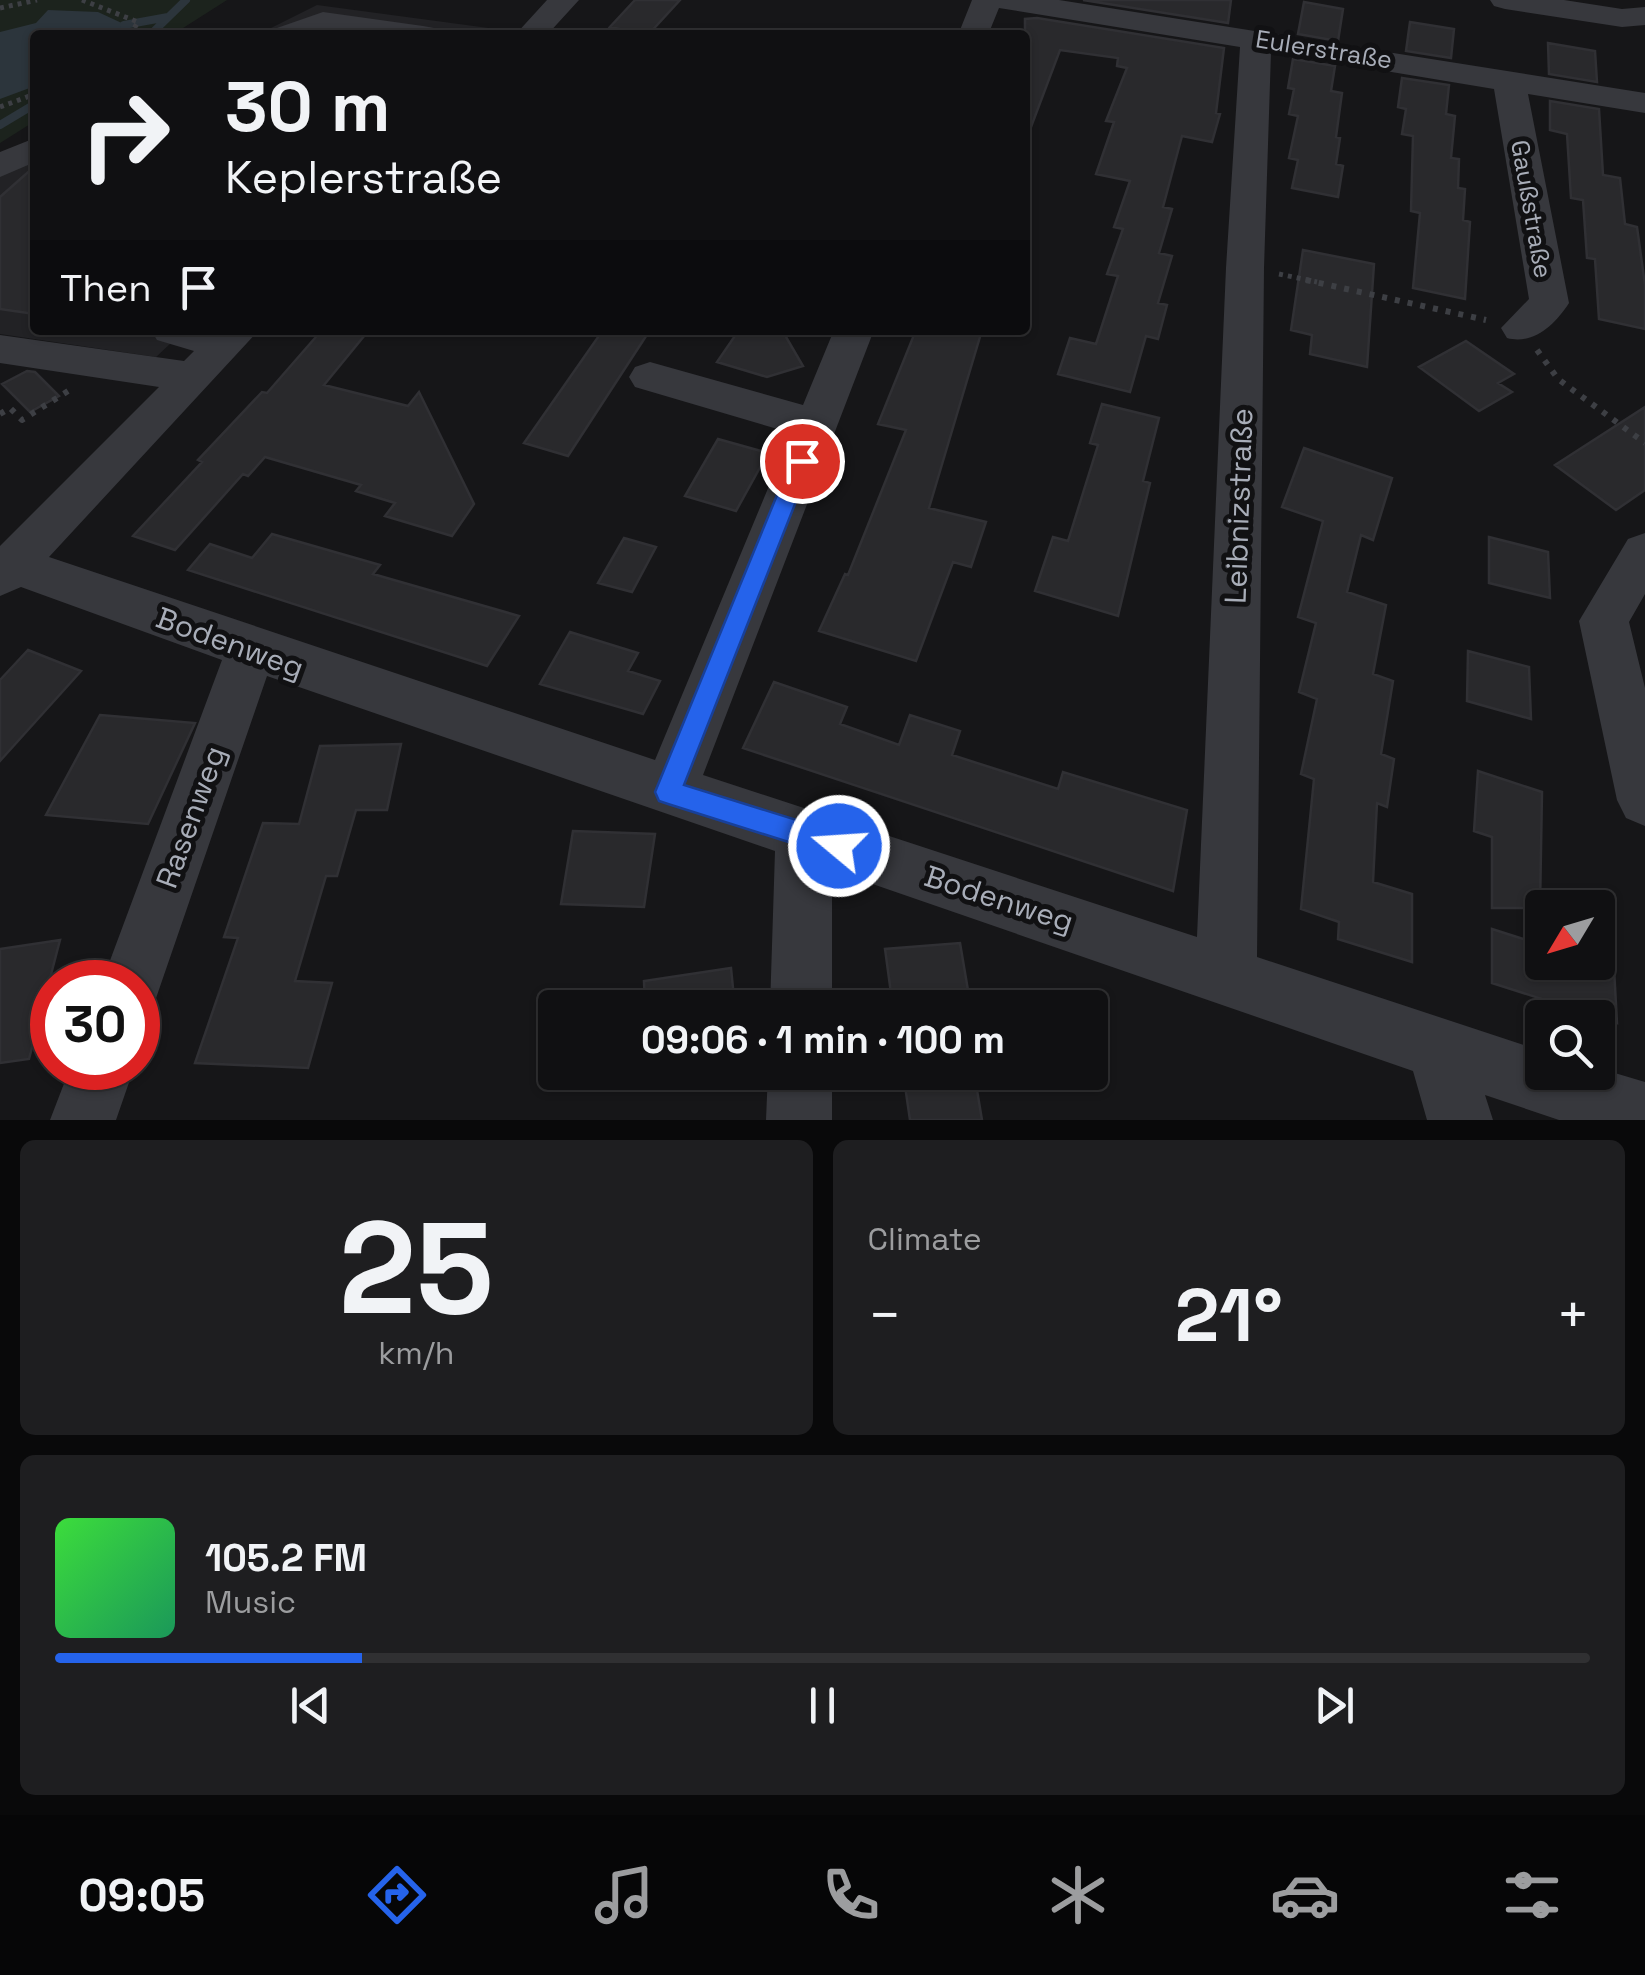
<!DOCTYPE html>
<meta charset="utf-8">
<style>
:root{--surface:#101012;--page:#1e1e20;--text:#f1f3f6;--muted:#9c9d9f;--line:#303032;--accent:#2563eb}
body{margin:0;font-family:"Space Grotesk",sans-serif;background:var(--page);color:var(--text);height:100vh;display:flex;flex-direction:column;font-size:38px;white-space:nowrap}
*{box-sizing:border-box;margin:0}
p{font-size:32px;color:var(--muted)}
.icon{flex:none;width:55px;height:55px;fill:none;stroke:currentColor;stroke-width:2;stroke-linecap:round;stroke-linejoin:round}
.map{position:relative;height:1120px;overflow:hidden}
.drawer{display:flex;flex-direction:column;gap:20px;padding:20px;background:#09090a;flex:1}
.drawer>*{flex:none}
.banner{position:absolute;left:30px;top:30px;width:1000px;height:305px;border-radius:10px;box-shadow:0 2px 8px #0004,0 0 0 2px var(--line);background:#101012;color:var(--text);overflow:hidden}
.needle{width:65px;rotate:232deg}
.buttons{position:absolute;left:1525px;top:890px;display:grid;gap:20px}
.buttons a{display:grid;place-items:center;width:90px;height:90px;border-radius:10px;background:var(--surface);box-shadow:0 2px 8px #0004,0 0 0 2px var(--line);font-size:50px}
.speed{position:absolute;left:30px;top:960px;display:flex;gap:20px;font-size:50px;font-weight:700;text-align:center}
.speed>*{display:grid;place-content:center;width:130px;height:130px;border-radius:50%;background:var(--surface);box-shadow:0 2px 8px #0004,0 0 0 2px var(--line);line-height:1}
.speed .limit{border:15px solid #d22;background:#fff;color:#111}
.pin{position:absolute;display:grid;place-items:center;width:85px;height:85px;color:#fff;margin:-42px;border:5px solid #fff;border-radius:50%;box-shadow:0 2px 10px #0007}
.me{position:absolute;width:110px;margin:-55px;rotate:288deg;stroke-linejoin:round;filter:drop-shadow(0 0 8px #0008)}
.turn{display:flex;align-items:center;gap:35px;height:210px;padding:0 30px;font-size:45px}
.turn .icon{width:130px;height:130px;stroke-width:2.5}
.turn b{display:block;font-size:70px;line-height:85px}
.then{display:flex;align-items:center;height:95px;padding:0 30px;background:#0003;gap:20px;font-size:38px}
.big{font-size:75px;font-weight:700;line-height:1.1}
.drawer .widget{flex:1;display:flex;flex-direction:column;justify-content:center;gap:15px;min-width:0;padding:0 35px;border-radius:15px;background:var(--page)}
.drawer .dial{align-items:center;gap:0}
.dial b{font-size:130px;line-height:1}
.song{display:flex;align-items:center;gap:30px}
.cover{width:120px;height:120px;border-radius:15px;background:linear-gradient(135deg,hsl(120 70% 55%),hsl(150 70% 35%))}
.played{height:10px;border-radius:5px;background:linear-gradient(90deg,var(--accent) 20%,var(--line) 20%)}
.keys{display:flex;justify-content:space-around;direction:ltr}
.heat{display:flex;justify-content:space-between;align-items:center;font-size:55px;direction:ltr}
.drawer .tiles{flex:1;display:grid;gap:20px;grid-template-columns:1fr 1fr}
.widget:last-child{grid-column:span 2}
.trip{position:absolute;left:538px;top:990px;width:570px;height:100px;border-radius:10px;background:var(--surface);box-shadow:0 2px 8px #0004,0 0 0 2px var(--line);font-weight:700;line-height:100px;text-align:center}
.tabs{display:flex;height:160px;justify-content:space-around;align-items:center;background:#060607;color:var(--muted)}
.tabs .icon{width:70px;height:70px}
.tabs .current{color:var(--accent)}
.tabs b{font-size:45px;color:var(--text)}
.map>svg:first-child{display:block}
.built{fill:#222225}
.green{fill:#1c231d}
.water{fill:#2c353c}
.lines{fill:none;stroke-linecap:round;stroke-linejoin:round}
.stream{stroke:#2c353c;stroke-width:8}
.building{fill:#29292c;stroke:#303034;stroke-width:2.5}
.path-far1{stroke:#3d3f44;stroke-width:5;stroke-dasharray:4 5;stroke-linecap:butt}
.path{stroke:#3d3f44;stroke-width:6;stroke-dasharray:5 8;stroke-linecap:butt}
.minor{fill:#37383d;fill-rule:evenodd}
.route{fill:#2563eb;stroke:#184099;stroke-width:2.5}
.labels{text-anchor:middle;stroke-width:10;stroke-linejoin:round;paint-order:stroke}
.far-street-label{font-size:25px;fill:#a8adb8;stroke:#111113}
.street-label{font-size:30px;fill:#a8adb8;stroke:#111113}
</style>
<div class="map">
<svg width="1645" height="1120" viewBox="0 0 1645 1120">
<rect width="100%" height="100%" fill="#161618"/>
<!-- built -->
<path class="built" d="M317 5 496 29 490 35H257Z
M35 144V330H185L156 357 0 334V162Z"/>
<!-- green -->
<path class="green" d="M0 0H227L172 35H35V121L0 143Z"/>
<!-- water -->
<path class="water" d="M48 10 98 12 126 25 117 35H35V86L0 99V32L36 23Z"/>
<g class="lines">
<!-- stream -->
<path class="stream" d="M124 25 168 17
M150 35 186 0
M0 125 35 104"/>
</g>
<!-- building -->
<path class="building" d="M635 0H680L648 35 610 27Z
M1083 0H1231L1228 23Z
M1304 2 1343 9 1338 41 1298 34Z
M1037 18 1224 48 1216 113 1220 114 1212 142 1182 136 1163 207 1172 209 1159 253 1172 256 1158 303 1167 305 1158 339 1146 336 1130 392 1058 374 1070 338 1096 344 1118 276 1107 274 1123 229 1114 227 1130 181 1096 174 1114 122 1106 121 1127 68 1117 66 1118 58 1060 50 1028 135 1025 134V19Z
M1410 22 1454 29 1451 58 1406 51Z
M1548 43 1595 51 1597 82 1549 74Z
M1293 59 1335 66 1331 91 1342 93 1336 137 1340 138 1336 164 1343 166 1338 197 1292 188 1298 160 1289 158 1298 116 1289 114 1294 89 1288 88Z
M1402 78 1449 85 1446 114 1455 116 1451 158 1459 159 1458 188 1465 189 1463 220 1470 222 1465 299 1413 288 1420 213 1411 211 1413 136 1402 134 1406 109 1398 107Z
M1550 101 1599 109 1603 175 1620 178 1625 224 1637 227 1645 285V329L1599 319 1595 259 1587 258 1583 200 1571 198 1567 134 1550 130Z
M35 166V314L0 309V197Z
M1303 250 1374 264 1367 367 1310 354 1312 335 1291 330Z
M322 330H369L324 385 408 406 419 392 474 504 452 536 385 516 395 503 356 491 361 485 265 457 248 476 243 474 175 550 133 536 202 462 198 460 262 392 267 393Z
M603 330H650L568 456 524 443Z
M739 330H782L803 366 767 377 717 362Z
M916 330H982L929 508 986 522 971 567 953 562 916 661 819 631 845 574 848 575 906 430 878 424Z
M1466 341 1514 374 1498 383 1512 392 1479 411 1419 367Z
M27 371 35 372 59 396 30 412 2 384Z
M1102 404 1159 418 1143 481 1150 483 1118 616 1035 591 1053 537 1068 541 1098 445 1090 443Z
M1645 407V490L1616 510 1555 465Z
M718 439 768 453 736 511 685 496Z
M1304 448 1392 478 1373 540 1361 535 1347 592 1386 605 1373 674 1393 681 1381 754 1394 759 1387 807 1377 803 1373 882 1412 894V962L1338 939 1339 922 1301 909 1314 779 1301 774 1317 699 1299 692 1316 623 1298 617 1323 521 1282 507Z
M272 534 380 565 373 574 519 616 487 666 188 570 210 544 252 558Z
M1489 537 1548 552 1550 598 1489 583Z
M624 538 656 547 632 592 598 583Z
M570 632 638 653 628 671 660 681 643 714 540 684Z
M28 650 81 671 0 761V680Z
M1468 651 1529 667 1531 719 1467 701Z
M774 682 847 707 840 724 899 745 910 715 960 731 952 755 1058 789 1063 772 1187 810 1173 891 743 748Z
M100 715 195 723 148 824 46 815Z
M401 744 387 810H356L337 876H326L295 981 332 983 308 1068 195 1063 238 938 224 937 263 823 299 824 320 746Z
M1478 771 1542 792 1540 908H1492V837L1474 831Z
M573 831 655 834 644 907 561 904Z
M1492 929 1542 945V962H1596L1614 968 1617 1023 1492 983Z
M60 940 29 1059 0 1063V949Z
M960 943 971 1008H893L885 949Z
M731 968 735 1008H645L644 981Z
M903 1072H974L982 1120H910Z"/>
<g class="lines">
<!-- path-far1 -->
<path class="path-far1" d="M82 0 138 22 130 35
M0 8 37 0
M0 107 35 94
M1279 274 1317 282"/>
<!-- path -->
<path class="path" d="M1306 280 1486 320
M1537 350 1558 379 1645 443
M0 414 10 408 22 420 68 391"/>
<!-- minor -->
<path class="minor" d="M547 0H579L547 35H515Z
M972 0H1059L1645 93V113L1528 94 1569 303C1555 325 1533 345 1507 338L1501 328 1529 299 1494 89 1271 52 1264 268 1257 957 1542 1051V1072H1598V1068L1645 1082V1120H1559L1485 1095 1493 1120H1427L1413 1071 832 870V1008H770L775 851 267 676 154 1004 138 1010V982H102L222 660 21 587 0 596V546L159 387 0 363V335L184 361 194 351 157 340 151 330H259L49 557 655 760 791 433 635 387 629 377 635 367 650 362 803 405 834 330H874L703 775 1197 937 1226 268 1240 47 999 8 988 35H958Z
M1490 0H1564L1622 9 1645 7V25L1622 27 1505 9 1494 6Z
M323 12 423 26 434 28 438 35H357L326 31 315 35H273L277 28Z
M35 138V162L0 177V152Z
M1645 533V594L1629 622 1645 688V826L1626 818 1617 800 1579 621 1628 539Z
M70 1068H134L116 1120H50Z
M768 1072H832V1120H766Z"/>
</g>
<!-- route -->
<path class="route" d="M802 453 812 461 684 785 848 836 852 846 848 855 839 858 668 804 659 801 655 792 791 461Z"/>
<g class="labels">
<!-- far-street labels -->
<g class="far-street-label">
<text transform="translate(1324 49) rotate(9)" y="9">Eulerstraße</text>
<text transform="translate(1532 209) rotate(80)" y="9">Gaußstraße</text>
</g>
<!-- street labels -->
<g class="street-label">
<text transform="translate(1239 506) rotate(-88)" y="10">Leibnizstraße</text>
<text transform="translate(230 643) rotate(20)" y="10">Bodenweg</text>
<text transform="translate(191 817) rotate(-70)" y="10">Rasenweg</text>
<text transform="translate(999 899) rotate(18)" y="10">Bodenweg</text>
</g>
</g>
</svg>
<div class="buttons">
<a><svg class="needle" viewBox="-14 -14 28 28"><path d="M0-13l5 13h-10z" fill="#e53935"/><path d="M0 13l5-13h-10z" fill="#9c9d9f"/></svg></a>
<a><svg class="icon" aria-label="search" viewBox="0 0 24 24"><circle cx="10" cy="10" r="6"/><path d="M15 15l6 6"/></svg></a>
</div>
<div class="speed"><div class="limit">30</div></div>
<div class="pin" style="left:802px;top:461px;background:#d93025"><svg class="icon" aria-label="arrive" viewBox="0 0 24 24"><path d="M6 21V4h12l-3 4 3 4H6"/></svg></div>
<svg class="me" style="left:839px;top:846px" viewBox="-20 -20 40 40"><circle r="17" fill="#2563eb" stroke="#fff" stroke-width="3"/><path d="M0-11L8 9 0 5-8 9z" fill="#fff"/></svg>
<div class="trip">09:06 · 1 min · 100 m</div>
<div class="banner">
<div class="turn"><svg class="icon" aria-label="right" viewBox="0 0 24 24"><path d="M7 20v-9h11M14 6l5 5-5 5"/></svg><div><b>30 m</b>Keplerstraße</div></div>
<div class="then">Then<svg class="icon" aria-label="arrive" viewBox="0 0 24 24"><path d="M6 21V4h12l-3 4 3 4H6"/></svg></div>
</div>
</div>
<section class="drawer">
<div class="tiles">
<div class="widget dial"><b>25</b><p>km/h</p></div>
<div class="widget"><p>Climate</p>
<div class="heat"><a>−</a><b class="big">21°</b><a>+</a></div>
</div>
<div class="widget">
<div class="song"><i class="cover"></i><div><b>105.2 FM</b><p>Music</p></div></div>
<div class="played"></div>
<div class="keys"><svg class="icon" aria-label="previous" viewBox="0 0 24 24"><path d="M18 5L8 12l10 7zM5 5v14"/></svg><svg class="icon" aria-label="pause" viewBox="0 0 24 24"><path d="M8 5v14M16 5v14"/></svg><svg class="icon" aria-label="next" viewBox="0 0 24 24"><path d="M6 5l10 7-10 7zM19 5v14"/></svg></div>
</div>
</div>
</section>
<nav class="tabs">
<b>09:05</b>
<svg class="icon current" aria-label="directions" viewBox="0 0 24 24"><path d="M12 3l9 9-9 9-9-9zM9 14v-3h6M13 9l2 2-2 2"/></svg>
<svg class="icon" aria-label="music" viewBox="0 0 24 24"><path d="M9 18V5l10-2v13"/><circle cx="6" cy="18" r="3"/><circle cx="16" cy="16" r="3"/></svg>
<svg class="icon" aria-label="phone" viewBox="0 0 24 24"><path d="M5 4h4l2 5-3 2q2 4 5 5l2-3 5 2v4C11 20 4 13 5 4z"/></svg>
<svg class="icon" aria-label="climate" viewBox="0 0 24 24"><path d="M12 3v18M4 7l16 10M4 17L20 7"/></svg>
<svg class="icon" aria-label="car" viewBox="0 0 24 24"><path d="M5 17H2v-5l4-1 3-4h7l3 4 3 1v5h-3M9 17h6M6 11h13"/><circle cx="7" cy="17" r="2"/><circle cx="17" cy="17" r="2"/></svg>
<svg class="icon" aria-label="filters" viewBox="0 0 24 24"><path d="M4 7h16M4 17h16"/><circle cx="9" cy="7" r="2"/><circle cx="15" cy="17" r="2"/></svg>
</nav>
